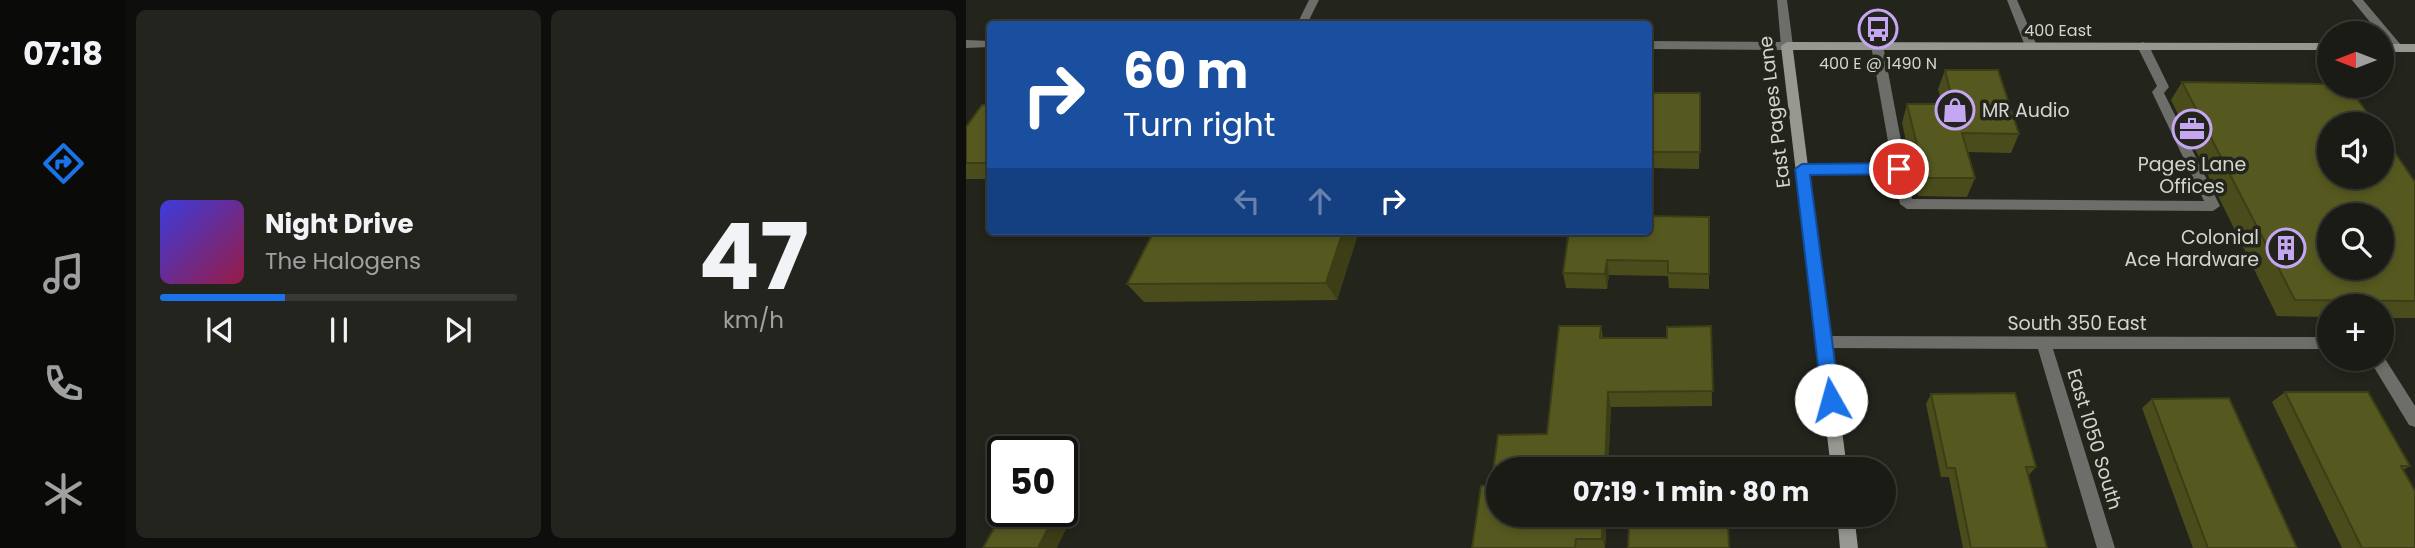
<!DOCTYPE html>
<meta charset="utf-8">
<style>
:root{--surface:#1a1b15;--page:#23241e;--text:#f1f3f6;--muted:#9fa1a0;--line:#383934;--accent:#1a73e8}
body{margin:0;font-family:Poppins,sans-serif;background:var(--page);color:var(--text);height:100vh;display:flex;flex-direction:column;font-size:26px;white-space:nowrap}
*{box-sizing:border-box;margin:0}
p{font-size:23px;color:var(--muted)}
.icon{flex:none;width:38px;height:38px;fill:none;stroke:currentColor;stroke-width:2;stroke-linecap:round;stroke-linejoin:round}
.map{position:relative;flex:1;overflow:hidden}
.details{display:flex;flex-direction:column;gap:10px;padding:10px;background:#0e0f0c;width:840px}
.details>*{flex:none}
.hud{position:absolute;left:21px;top:21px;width:665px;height:214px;border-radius:7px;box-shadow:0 4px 10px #0003,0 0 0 2px var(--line);background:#1a4fa0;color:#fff;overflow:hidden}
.needle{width:46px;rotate:270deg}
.fabs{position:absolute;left:1351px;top:21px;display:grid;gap:14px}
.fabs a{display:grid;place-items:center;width:77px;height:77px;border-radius:50%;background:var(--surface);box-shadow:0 4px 10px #0003,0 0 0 2px var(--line);font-size:35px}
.speed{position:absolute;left:21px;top:436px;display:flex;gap:14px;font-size:35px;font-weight:700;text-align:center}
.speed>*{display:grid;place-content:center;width:91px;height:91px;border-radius:50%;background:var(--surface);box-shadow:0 4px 10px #0003,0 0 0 2px var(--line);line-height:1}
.speed .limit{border:4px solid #111;border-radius:10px;background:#fff;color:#111}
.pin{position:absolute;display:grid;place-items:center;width:60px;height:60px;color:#fff;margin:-30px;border:4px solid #fff;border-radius:50%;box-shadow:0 2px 7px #0007}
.me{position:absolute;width:77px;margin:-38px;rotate:353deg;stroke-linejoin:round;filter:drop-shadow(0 0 5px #0008)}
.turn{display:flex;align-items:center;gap:24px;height:147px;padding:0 21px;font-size:32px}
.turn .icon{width:91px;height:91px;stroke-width:2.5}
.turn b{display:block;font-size:49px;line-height:60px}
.lanes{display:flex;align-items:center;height:66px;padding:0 21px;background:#0003;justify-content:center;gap:35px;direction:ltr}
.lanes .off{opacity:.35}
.details .tile{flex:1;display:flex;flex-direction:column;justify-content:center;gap:10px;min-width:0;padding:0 24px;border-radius:10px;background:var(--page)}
.details .dial{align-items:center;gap:0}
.dial b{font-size:91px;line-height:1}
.song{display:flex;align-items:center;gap:21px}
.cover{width:84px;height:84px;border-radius:10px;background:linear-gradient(135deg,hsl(240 70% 55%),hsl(340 70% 35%))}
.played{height:7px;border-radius:4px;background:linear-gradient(90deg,var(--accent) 35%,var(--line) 35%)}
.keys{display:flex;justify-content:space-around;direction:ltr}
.details .tiles{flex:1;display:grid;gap:10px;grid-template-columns:repeat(2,1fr)}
.trip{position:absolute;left:520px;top:457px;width:410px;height:70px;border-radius:35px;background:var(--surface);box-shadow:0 4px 10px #0003,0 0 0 2px var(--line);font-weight:700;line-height:70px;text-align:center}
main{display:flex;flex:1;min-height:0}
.tab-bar{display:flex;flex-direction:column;width:126px;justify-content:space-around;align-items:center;background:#0a0b08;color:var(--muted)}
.tab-bar .icon{width:49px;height:49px}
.tab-bar .active{color:var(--accent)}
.tab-bar b{font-size:32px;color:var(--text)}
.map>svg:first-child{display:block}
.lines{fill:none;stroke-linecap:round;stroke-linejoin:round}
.service{fill:#6d6e69;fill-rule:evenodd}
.minor{fill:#6d6e69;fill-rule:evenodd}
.tertiary{fill:#6d6e69;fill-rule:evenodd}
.secondary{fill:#979891;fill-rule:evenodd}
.wall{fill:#4a4d1b}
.shaded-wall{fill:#3c3e16}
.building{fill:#56591f;stroke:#3c3e16;stroke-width:2;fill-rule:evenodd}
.route{fill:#1a73e8;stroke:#114b97;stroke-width:2}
.labels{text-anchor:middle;stroke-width:7;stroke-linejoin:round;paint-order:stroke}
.far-street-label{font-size:16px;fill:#d4d5cf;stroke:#23241c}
.far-poi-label{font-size:16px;fill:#d4d5cf;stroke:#23241c}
.poi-label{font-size:19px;fill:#d4d5cf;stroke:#23241c;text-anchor:start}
.street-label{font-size:19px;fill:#d4d5cf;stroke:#23241c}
</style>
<main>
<nav class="tab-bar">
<b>07:18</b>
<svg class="icon active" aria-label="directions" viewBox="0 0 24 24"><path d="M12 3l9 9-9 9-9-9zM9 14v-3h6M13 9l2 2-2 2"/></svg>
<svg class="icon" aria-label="music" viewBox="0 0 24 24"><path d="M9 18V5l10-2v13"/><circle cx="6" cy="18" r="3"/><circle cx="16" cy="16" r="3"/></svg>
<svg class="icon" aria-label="phone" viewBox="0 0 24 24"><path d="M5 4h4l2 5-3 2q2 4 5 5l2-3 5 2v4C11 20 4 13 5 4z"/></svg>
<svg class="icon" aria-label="climate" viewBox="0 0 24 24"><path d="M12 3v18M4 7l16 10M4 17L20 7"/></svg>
</nav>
<section class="details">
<div class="tiles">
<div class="tile">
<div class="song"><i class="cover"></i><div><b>Night Drive</b><p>The Halogens</p></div></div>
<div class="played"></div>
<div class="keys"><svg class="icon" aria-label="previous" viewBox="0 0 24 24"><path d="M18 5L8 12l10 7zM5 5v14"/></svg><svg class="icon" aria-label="pause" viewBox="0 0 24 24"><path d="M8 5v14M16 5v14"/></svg><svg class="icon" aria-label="next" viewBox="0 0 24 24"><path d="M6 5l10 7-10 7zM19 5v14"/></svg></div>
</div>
<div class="tile dial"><b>47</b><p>km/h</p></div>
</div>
</section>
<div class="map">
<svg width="1449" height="548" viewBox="0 0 1449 548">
<rect width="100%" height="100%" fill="#23241c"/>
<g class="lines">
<!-- service -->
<path class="service" d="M1041 0H1051L1071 46 1069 49H1061L1059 46Z
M1386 0H1397L1435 45V51H1427L1416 37V33H1413Z
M911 41 917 45 946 199 1238 201 1186 92 1191 86 1171 46 1177 42 1183 46 1203 87 1198 93 1254 206 1247 211 941 209 934 204 928 174 832 172 830 169 836 164H926L905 45Z"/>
<!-- minor -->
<path class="minor" d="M343 0H353L341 24H331Z
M811 0H821L827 46 821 50 815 46Z
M858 336 1363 337V349H1087L1149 548H1131L1072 349 858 348 853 347 851 342 853 337Z
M1416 354 1449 406V427L1443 425 1403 359H1416Z"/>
<!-- tertiary -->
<path class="tertiary" d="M0 40 24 41V47L0 48Z
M682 41 821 42 827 46 821 50 682 49Z"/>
<!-- secondary -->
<path class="secondary" d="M821 42 1363 43V50H827L881 469H865L815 46Z
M1416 44H1449V52H1416Z
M871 514H888L892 548H874Z"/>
</g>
<!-- wall -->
<path class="wall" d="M979 70 1053 134 1045 153 1001 152 1009 178 1001 197 952 196 936 123 941 104H976L972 89Z
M1216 82 1449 182V318H1416V306H1363V317L1311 316 1205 100Z
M682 93H734L733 169 682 168Z
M24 105V179H0V127Z
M188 231H393L371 300 178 302 161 284Z
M603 231 743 274V289L703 288 702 276 643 275 641 289 600 288 597 273Z
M593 326H635L637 338H701V327L745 326 746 406 645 407 642 469H532V514H641L639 548H506L515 486H525L532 435 581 434Z
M1319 392 1444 466 1437 470 1449 548H1376L1306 402Z
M965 394 1070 467 1062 476 1081 548H997L983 477H975L960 404Z
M1186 399 1331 548H1227L1176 408Z"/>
<!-- shaded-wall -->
<path class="shaded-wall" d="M377 231H393L371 300 360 283Z
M641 260 643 275 641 289 639 274Z
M642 392 645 407 642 469H639Z
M637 514H641L639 548 636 539Z
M85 522 100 529 91 548H72Z"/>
<!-- building -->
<path class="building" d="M979 70H1032L1053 134 996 133 1009 178H959L941 104H987Z
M1216 82 1363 84V86H1382L1409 124H1363V177H1416V134L1449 182V301L1329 300ZM1363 215H1416V268H1363Z
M682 93H734V152H682Z
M16 105H24V163H0V127Z
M682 216 743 217V274L702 273V261L641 260 639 274 597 273 603 231H682Z
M188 231H377L360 283 161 284Z
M593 326H635L634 338H701V327L745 326 747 391 642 392 639 469H532V514H637L636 539H610L609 548H506L515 486H525L532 435 581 434Z
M1319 392H1402L1444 466H1435L1449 491V548H1396Z
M1049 393 1070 467H1060L1081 548H1005L989 468H981L965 394Z
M1263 398 1331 548H1242L1186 399Z
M32 521 85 522 72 548H17Z
M762 523 763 548H662L663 525Z"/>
<!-- route -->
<path class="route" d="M933 163 940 169 933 174 844 175 874 400 871 406 865 408 858 406 856 400 829 169 836 164Z"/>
<!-- icons -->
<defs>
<symbol id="bus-ring" viewBox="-11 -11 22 22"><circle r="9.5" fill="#23241c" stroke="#c5a7f1" stroke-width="1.5"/><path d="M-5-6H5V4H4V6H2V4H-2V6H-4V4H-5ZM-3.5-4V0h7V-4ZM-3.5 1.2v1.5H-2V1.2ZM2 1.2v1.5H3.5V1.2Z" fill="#c5a7f1"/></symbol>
<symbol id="shop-ring" viewBox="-11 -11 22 22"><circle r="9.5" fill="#23241c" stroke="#c5a7f1" stroke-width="1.5"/><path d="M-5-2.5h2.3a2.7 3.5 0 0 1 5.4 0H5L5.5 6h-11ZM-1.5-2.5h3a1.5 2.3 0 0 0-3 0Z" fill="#c5a7f1"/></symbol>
<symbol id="office-ring" viewBox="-11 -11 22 22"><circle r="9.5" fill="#23241c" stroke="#c5a7f1" stroke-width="1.5"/><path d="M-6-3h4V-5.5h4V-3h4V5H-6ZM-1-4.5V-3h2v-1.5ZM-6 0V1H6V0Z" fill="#c5a7f1"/></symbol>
<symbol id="building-ring" viewBox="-11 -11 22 22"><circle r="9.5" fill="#23241c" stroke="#c5a7f1" stroke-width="1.5"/><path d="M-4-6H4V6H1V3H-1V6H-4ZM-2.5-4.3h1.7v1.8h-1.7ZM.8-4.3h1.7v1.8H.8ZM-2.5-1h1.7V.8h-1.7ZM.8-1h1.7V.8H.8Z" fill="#c5a7f1"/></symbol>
</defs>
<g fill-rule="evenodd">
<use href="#bus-ring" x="890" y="7" width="44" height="44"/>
<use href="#shop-ring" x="967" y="88" width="44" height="44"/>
<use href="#office-ring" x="1204" y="107" width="44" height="44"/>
<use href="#building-ring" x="1298" y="226" width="44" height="44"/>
</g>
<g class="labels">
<!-- far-street labels -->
<g class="far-street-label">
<text x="1092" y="36">400 East</text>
</g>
<!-- far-poi labels -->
<g class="far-poi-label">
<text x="912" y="69">400 E @ 1490 N</text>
</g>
<!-- poi labels -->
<g class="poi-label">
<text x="1016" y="117">MR Audio</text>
<text x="1226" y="171" text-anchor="middle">Pages Lane<tspan x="1226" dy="22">Offices</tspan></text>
<text x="1293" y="244" text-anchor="end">Colonial<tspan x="1293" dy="22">Ace Hardware</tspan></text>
</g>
<!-- street labels -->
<g class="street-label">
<text transform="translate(808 112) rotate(-97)" y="7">East Pages Lane</text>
<text x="1111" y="330">South 350 East</text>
<text transform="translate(1129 439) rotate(73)" y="7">East 1050 South</text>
</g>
</g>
</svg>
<div class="fabs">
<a><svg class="needle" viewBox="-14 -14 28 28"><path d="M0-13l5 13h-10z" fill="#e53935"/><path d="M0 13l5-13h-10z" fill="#9fa1a0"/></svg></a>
<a><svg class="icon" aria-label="sound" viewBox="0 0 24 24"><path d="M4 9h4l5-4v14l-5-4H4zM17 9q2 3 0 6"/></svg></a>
<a><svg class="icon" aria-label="search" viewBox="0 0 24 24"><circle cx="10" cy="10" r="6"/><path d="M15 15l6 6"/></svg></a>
<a>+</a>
</div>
<div class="speed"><div class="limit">50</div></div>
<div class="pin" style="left:933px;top:169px;background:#d93025"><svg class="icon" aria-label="arrive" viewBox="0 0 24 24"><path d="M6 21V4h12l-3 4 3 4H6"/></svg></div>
<svg class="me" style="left:865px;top:400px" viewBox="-20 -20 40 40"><circle r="19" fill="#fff"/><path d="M0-13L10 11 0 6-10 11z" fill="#1a73e8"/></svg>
<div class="trip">07:19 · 1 min · 80 m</div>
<div class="hud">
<div class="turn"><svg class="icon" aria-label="right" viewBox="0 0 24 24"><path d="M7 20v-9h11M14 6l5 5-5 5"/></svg><div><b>60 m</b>Turn right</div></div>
<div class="lanes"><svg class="icon off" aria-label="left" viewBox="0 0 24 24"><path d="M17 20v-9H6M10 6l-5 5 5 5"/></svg><svg class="icon off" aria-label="ahead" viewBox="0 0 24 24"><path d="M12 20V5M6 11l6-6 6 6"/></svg><svg class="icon" aria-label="right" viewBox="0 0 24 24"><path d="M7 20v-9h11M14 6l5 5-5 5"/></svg></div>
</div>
</div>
</main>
